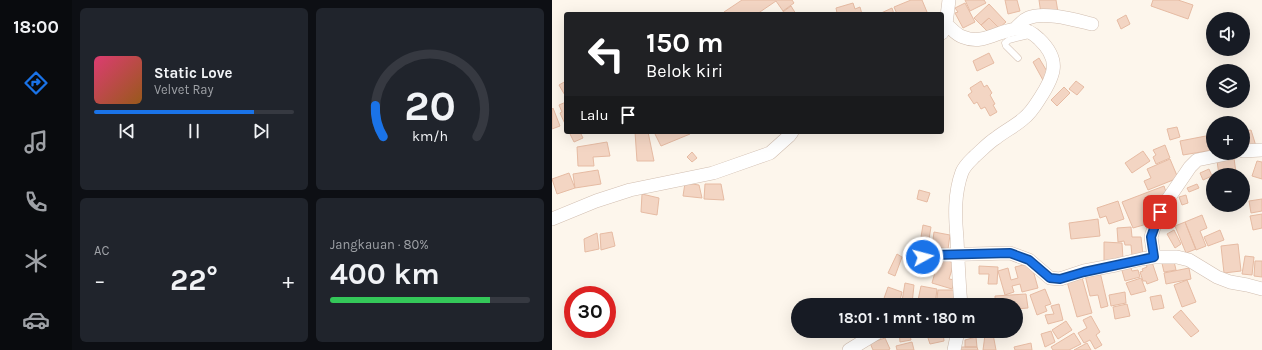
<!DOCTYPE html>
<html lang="id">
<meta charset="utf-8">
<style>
:root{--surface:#171b24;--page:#20242c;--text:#f1f3f6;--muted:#9ea1a6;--line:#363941;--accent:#1a73e8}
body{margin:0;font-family:Karla,sans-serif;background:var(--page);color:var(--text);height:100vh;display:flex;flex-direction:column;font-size:15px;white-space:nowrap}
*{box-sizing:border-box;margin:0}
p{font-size:13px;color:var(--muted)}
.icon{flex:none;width:22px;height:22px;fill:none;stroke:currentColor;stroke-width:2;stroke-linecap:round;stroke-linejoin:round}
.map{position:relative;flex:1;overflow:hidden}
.panel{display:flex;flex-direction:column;gap:8px;padding:8px;background:#0d0f14;width:480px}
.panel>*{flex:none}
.top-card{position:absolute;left:12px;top:12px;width:380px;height:122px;border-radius:4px;box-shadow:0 4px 16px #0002;background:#202124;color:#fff;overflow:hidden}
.tools{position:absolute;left:654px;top:12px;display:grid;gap:8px}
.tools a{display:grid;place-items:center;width:44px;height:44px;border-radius:50%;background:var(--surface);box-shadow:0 4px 16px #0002;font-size:20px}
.speed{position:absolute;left:12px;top:286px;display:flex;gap:8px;font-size:20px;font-weight:700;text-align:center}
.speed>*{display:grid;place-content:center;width:52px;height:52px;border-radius:50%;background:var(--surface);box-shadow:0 4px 16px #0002;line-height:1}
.speed .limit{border:6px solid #d22;background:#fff;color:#111}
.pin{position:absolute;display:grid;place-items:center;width:34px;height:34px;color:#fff;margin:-17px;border-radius:8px;box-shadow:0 2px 6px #0006}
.me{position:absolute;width:44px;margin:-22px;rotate:83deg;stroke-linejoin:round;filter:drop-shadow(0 0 3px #0008)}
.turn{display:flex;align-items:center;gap:14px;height:84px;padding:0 16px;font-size:18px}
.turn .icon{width:52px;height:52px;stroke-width:2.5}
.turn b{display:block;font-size:28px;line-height:34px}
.then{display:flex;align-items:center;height:38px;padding:0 16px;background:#0003;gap:8px;font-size:15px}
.big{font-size:30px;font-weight:700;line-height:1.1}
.panel .widget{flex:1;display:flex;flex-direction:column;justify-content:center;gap:6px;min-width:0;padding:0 14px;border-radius:6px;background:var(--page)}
.panel .dial{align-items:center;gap:0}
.dial svg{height:104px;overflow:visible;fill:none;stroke:var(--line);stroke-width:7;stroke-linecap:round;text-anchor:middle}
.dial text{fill:var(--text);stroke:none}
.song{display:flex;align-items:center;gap:12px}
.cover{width:48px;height:48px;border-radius:6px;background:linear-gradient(135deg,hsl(340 70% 55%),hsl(30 70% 35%))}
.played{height:4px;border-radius:2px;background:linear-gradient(90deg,var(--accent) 80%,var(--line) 80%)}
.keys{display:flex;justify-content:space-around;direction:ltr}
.heat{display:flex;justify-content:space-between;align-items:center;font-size:22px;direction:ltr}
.charge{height:6px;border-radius:3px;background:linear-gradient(90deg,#34c759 80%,var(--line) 0)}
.panel .tiles{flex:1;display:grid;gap:8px;grid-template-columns:repeat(2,1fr)}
.trip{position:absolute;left:239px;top:298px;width:232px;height:40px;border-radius:20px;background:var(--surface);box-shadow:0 4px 16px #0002;font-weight:700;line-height:40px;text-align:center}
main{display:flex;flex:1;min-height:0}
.dock{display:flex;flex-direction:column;width:72px;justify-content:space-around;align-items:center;background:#090b0e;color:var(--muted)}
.dock .icon{width:28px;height:28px}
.dock .selected{color:var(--accent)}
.dock b{font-size:18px;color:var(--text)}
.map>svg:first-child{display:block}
.building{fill:#f3d5c3;stroke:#e6bba3}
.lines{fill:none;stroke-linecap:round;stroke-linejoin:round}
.lane-casing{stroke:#d1beb0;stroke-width:7}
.street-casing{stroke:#d1beb0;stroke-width:14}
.lane{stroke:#fff;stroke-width:6}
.street{stroke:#fff;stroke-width:13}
.route-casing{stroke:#114b97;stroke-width:10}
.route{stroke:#1a73e8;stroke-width:7}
</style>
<main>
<nav class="dock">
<b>18:00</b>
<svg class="icon selected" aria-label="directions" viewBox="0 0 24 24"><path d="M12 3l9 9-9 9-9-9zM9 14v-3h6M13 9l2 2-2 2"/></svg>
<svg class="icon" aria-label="music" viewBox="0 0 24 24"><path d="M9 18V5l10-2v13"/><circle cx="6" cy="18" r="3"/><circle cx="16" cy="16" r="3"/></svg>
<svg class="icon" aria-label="phone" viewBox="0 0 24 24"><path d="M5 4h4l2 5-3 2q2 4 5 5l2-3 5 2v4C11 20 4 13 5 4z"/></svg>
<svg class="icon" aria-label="climate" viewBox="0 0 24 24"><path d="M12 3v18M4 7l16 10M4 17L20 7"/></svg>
<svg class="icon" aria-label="car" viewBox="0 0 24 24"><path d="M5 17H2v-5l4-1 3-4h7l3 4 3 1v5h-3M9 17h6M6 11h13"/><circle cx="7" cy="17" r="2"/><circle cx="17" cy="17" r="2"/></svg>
</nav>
<section class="panel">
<div class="tiles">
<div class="widget">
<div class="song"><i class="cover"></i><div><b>Static Love</b><p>Velvet Ray</p></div></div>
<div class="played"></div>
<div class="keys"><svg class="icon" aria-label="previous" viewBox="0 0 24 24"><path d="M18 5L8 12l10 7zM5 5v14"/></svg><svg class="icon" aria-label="pause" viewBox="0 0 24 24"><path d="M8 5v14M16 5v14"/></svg><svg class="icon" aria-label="next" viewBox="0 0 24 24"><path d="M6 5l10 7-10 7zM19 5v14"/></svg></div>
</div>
<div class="widget dial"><svg viewBox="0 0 100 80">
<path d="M14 69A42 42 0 1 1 86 69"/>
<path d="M14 69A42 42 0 0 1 8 45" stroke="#1a73e8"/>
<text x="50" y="56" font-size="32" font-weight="700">20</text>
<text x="50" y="72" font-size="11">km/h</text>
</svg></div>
<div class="widget"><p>AC</p>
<div class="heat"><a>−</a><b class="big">22°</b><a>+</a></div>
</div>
<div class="widget"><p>Jangkauan · 80%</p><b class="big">400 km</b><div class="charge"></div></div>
</div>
</section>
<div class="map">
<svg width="710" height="350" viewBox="0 0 710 350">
<rect width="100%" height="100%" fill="#fdf6ec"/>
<!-- building -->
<path class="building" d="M190 0H240L242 3 231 11 224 1 205 14H174L172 12Z
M359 0H370L375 12 371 14H345L342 7Z
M413 0H432L434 3 418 11Z
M453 0H465L468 11 456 14Z
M487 0H504L506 12 489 14Z
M601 0H626L641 5 636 19 599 6Z
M301 3 303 9 308 7 310 14H283L285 13 284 8Z
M413 3 423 22 411 28 403 13 406 12 403 8Z
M437 4 454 22 447 28 437 18 429 25 422 18Z
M239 6 244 14H228Z
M340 8 342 14H327Z
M574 15 578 24 569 29 565 20Z
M437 18 446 27 438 34 429 25Z
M437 53 442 63 425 71 421 61Z
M487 58 499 78 492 82 481 62Z
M14 81V97L7 85Z
M429 81 432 87 435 85 440 93 438 95 443 104 441 105 445 112 438 116 433 107 429 109 425 102 422 104 416 95 420 92 418 88Z
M524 81 532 87 525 95 517 89Z
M512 87 518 93 505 106 499 100Z
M14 102V126L8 113 10 112 7 105Z
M1 108 8 126 0 129V109Z
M625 127 628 137 618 140 615 129Z
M699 130 704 146 691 149V132Z
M17 132H28L31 138 22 142Z
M83 132H96L102 161H85Z
M102 132H136L138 134 109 146Z
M659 135 661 150 631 155 628 141Z
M55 142 58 156 41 157 42 166H26L25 147Z
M613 145 618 158 604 164 601 157 604 155 601 150Z
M591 151 598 161 580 173 573 163Z
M140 152 145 158 140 162 135 157Z
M682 158 684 173 667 175 665 161Z
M618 159 626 178 596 190 592 181 599 178 595 169Z
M705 161 710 162V179L700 176Z
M657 169 660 176 651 180 648 173Z
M46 170 49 184 23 188 21 174Z
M17 173 23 188 5 194 0 179Z
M133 183 147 185 150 198 131 196Z
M153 184H169L172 200 152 199Z
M645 184 647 188 637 192 635 188Z
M612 186 616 198 599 208 602 222 581 228 570 202Z
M367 190 378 193 375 202 365 199Z
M90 194 107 198 105 215 89 212Z
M634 195 636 203 630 205 627 197Z
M710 199V211L699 213 697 201Z
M566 201 572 219 557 224 554 216 548 218 545 208Z
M710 214V228L701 230 698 216Z
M650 215 655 228 648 231 654 246 644 250 633 222Z
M546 219 548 236 519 239 517 223Z
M633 222 644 249 634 253 623 226Z
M371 225 379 227 377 239 369 237Z
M579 227 580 237H589L591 255 580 256 579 245H573L572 241 566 242 565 228Z
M622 230 629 244 623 248 615 234Z
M668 230 672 240 656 246 652 237Z
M60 232 63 246 49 250 48 234Z
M382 232 398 235 396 249 380 247Z
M45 233 47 249 33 252 32 239Z
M552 242 570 243 571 259 552 261Z
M686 244 689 271 672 273 669 246Z
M345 254 350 257 343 276 336 273Z
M693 256 702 257 700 275 690 274Z
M621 257 624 270 612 272 609 259Z
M387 258 402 263 397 279 403 280 400 289 380 283Z
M599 259 606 280 595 284 594 281H591L588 272 591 271 590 269 595 267 593 261Z
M703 261H710V277L702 276Z
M479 263 486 288 470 292 468 284 460 286 462 292 453 295 446 271 456 268 459 280 466 278 463 267Z
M578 265 580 271 586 270 588 277 573 281 569 267Z
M427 266 446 267 445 284H436L437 274H427Z
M637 268 639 279 614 284 612 273Z
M548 272 556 306 549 308 546 295 538 296 533 275Z
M529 274 540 313 525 317 514 278Z
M589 278 594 291 579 295 574 283Z
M635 280 644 302 630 307 622 285Z
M353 283 362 285 360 304 350 301Z
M369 286 385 289 383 305H365Z
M336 287 350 292 347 305 330 304Z
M493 289 499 304 493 306 495 311 485 315 478 295Z
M386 290H405L407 305H384Z
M573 292 574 303 559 306 557 295Z
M474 294 476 308 464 309V305H443V296Z
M609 295 612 308 601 310 598 297Z
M440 301V305H423V302Z
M507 304 511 320 496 324 493 315 502 314 499 306Z
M575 304 578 316 563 319 561 307Z
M629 310 647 331 639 337 621 317Z
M539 316 548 332 544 335 550 345 543 349 538 340 532 343 526 333 535 328 531 320Z
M514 321 520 330 506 339 500 330Z
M347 331H357L359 340 348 342Z
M391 331 392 341 378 344 375 335Z
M416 331H431L432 336 417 337Z
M499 331 503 342 493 347 489 334Z
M522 333 529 344 517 350H501L499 347Z
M441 334 444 350H431L433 335Z
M424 337 425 347H413V340Z
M333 338 338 349 336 350H321L318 343Z
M360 342 362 350H345L344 346Z
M479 343 480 350H463L462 347Z
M535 343 539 350H522Z
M407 347H425L426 350H406Z"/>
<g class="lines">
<defs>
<path id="lane" d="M466 58 454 46 453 43 457 40 477 35"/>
<path id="street" d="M394 24C399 28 404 35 411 37 440 49 460 12 487 39 509 60 503 75 488 98 483 106 479 113 471 119 463 126 453 131 444 138 436 143 430 150 423 156 418 161 413 165 410 172 402 194 403 216 405 238 406 261 407 283 409 305
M464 28C468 24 471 20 476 18 492 11 523 20 540 24
M390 33 394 24 397 0
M691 151 710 150
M0 219 44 201 78 190 161 173 218 153 237 136 240 132
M371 257 382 255 458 253 477 260 498 278 508 279 532 271 564 265 590 259 602 257H625L637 260 665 277 678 282 695 285 710 289
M602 257 599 237 603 224 612 205 638 167 645 160 679 153
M297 350 328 331
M402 350 406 331"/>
</defs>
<!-- lane casing -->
<use href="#lane" class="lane-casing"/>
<!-- street casing -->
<use href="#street" class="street-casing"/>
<!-- lane -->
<use href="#lane" class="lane"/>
<!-- street -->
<use href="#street" class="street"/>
</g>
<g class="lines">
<defs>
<path id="route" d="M371 257 382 255 458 253 477 260 498 278 508 279 532 272 602 257 599 237 608 212"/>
</defs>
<!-- route casing -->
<use href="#route" class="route-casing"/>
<!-- route -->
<use href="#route" class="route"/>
</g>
</svg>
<div class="tools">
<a><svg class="icon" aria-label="sound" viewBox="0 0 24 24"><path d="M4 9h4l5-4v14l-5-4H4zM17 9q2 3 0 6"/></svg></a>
<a><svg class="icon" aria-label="layers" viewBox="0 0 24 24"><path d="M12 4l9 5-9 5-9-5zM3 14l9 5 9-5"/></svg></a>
<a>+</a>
<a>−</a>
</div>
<div class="speed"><div class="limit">30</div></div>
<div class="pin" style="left:608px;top:212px;background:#d93025"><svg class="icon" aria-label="arrive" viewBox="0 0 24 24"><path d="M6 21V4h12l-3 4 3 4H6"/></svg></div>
<svg class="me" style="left:371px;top:257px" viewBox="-20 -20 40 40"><circle r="17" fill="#1a73e8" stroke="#fff" stroke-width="3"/><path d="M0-11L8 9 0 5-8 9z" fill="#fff"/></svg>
<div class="trip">18:01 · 1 mnt · 180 m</div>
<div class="top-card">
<div class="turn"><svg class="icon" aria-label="left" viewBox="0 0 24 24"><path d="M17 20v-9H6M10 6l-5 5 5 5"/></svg><div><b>150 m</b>Belok kiri</div></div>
<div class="then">Lalu<svg class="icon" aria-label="arrive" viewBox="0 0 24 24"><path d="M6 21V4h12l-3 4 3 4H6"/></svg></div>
</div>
</div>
</main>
